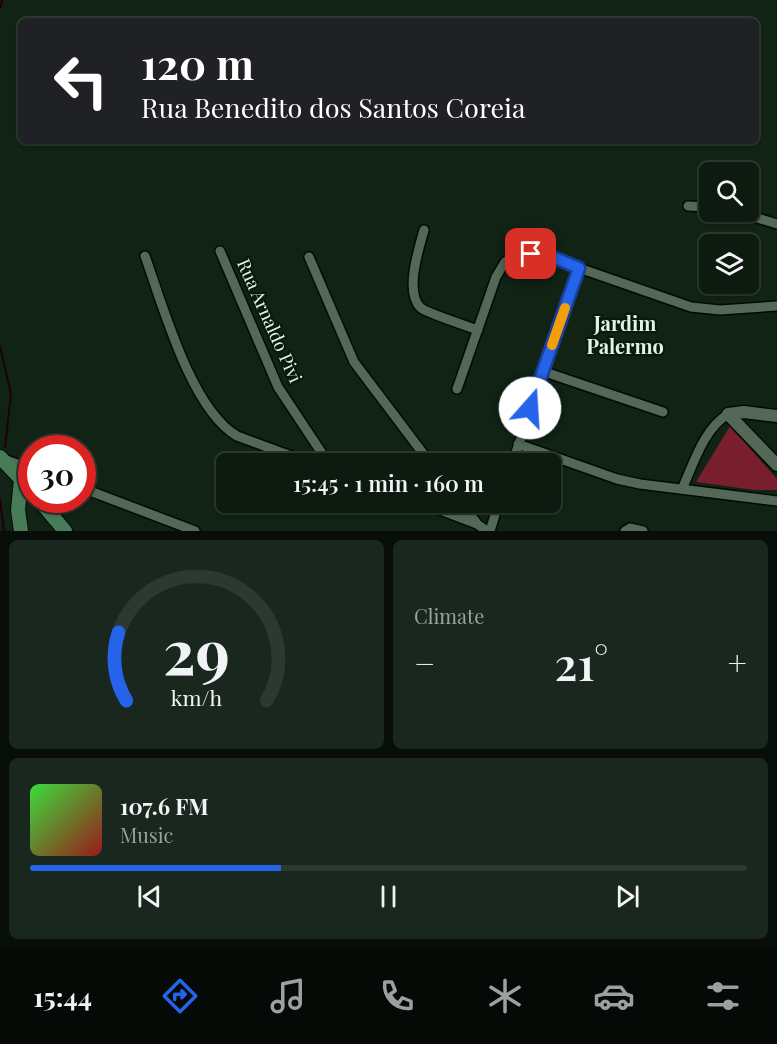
<!DOCTYPE html>
<meta charset="utf-8">
<style>
:root{--surface:#0c1a10;--page:#1a271e;--text:#f1f3f6;--muted:#9aa19f;--line:#2c3830;--accent:#2563eb}
body{margin:0;font-family:"Playfair Display",serif;background:var(--page);color:var(--text);height:100vh;display:flex;flex-direction:column;font-size:22px;white-space:nowrap}
*{box-sizing:border-box;margin:0}
p{font-size:20px;color:var(--muted)}
.icon{flex:none;width:33px;height:33px;fill:none;stroke:currentColor;stroke-width:2;stroke-linecap:round;stroke-linejoin:round}
.map{position:relative;height:531px;overflow:hidden}
.drawer{display:flex;flex-direction:column;gap:9px;padding:9px;background:#070e09;flex:1}
.drawer>*{flex:none}
.hud{position:absolute;left:18px;top:18px;width:741px;height:126px;border-radius:9px;box-shadow:0 2px 4px #0004,0 0 0 2px var(--line);background:#202124;color:#fff;overflow:hidden}
.buttons{position:absolute;left:699px;top:162px;display:grid;gap:12px}
.buttons a{display:grid;place-items:center;width:60px;height:60px;border-radius:9px;background:var(--surface);box-shadow:0 2px 4px #0004,0 0 0 2px var(--line);font-size:30px}
.speed{position:absolute;left:18px;top:435px;display:flex;gap:12px;font-size:30px;font-weight:700;text-align:center}
.speed>*{display:grid;place-content:center;width:78px;height:78px;border-radius:50%;background:var(--surface);box-shadow:0 2px 4px #0004,0 0 0 2px var(--line);line-height:1}
.speed .limit{border:9px solid #d22;background:#fff;color:#111}
.pin{position:absolute;display:grid;place-items:center;width:51px;height:51px;color:#fff;margin:-26px;border-radius:12px;box-shadow:0 3px 9px #0006}
.me{position:absolute;width:66px;margin:-33px;rotate:19deg;stroke-linejoin:round;filter:drop-shadow(0 0 4px #0008)}
.turn{display:flex;align-items:center;gap:21px;height:126px;padding:0 24px;font-size:27px}
.turn .icon{width:78px;height:78px;stroke-width:2.5}
.turn b{display:block;font-size:42px;line-height:51px}
.big{font-size:45px;font-weight:600;line-height:1.1}
.drawer .widget{flex:1;display:flex;flex-direction:column;justify-content:center;gap:9px;min-width:0;padding:0 21px;border-radius:9px;background:var(--page)}
.drawer .dial{align-items:center;gap:0}
.dial svg{height:156px;overflow:visible;fill:none;stroke:var(--line);stroke-width:7;stroke-linecap:round;text-anchor:middle}
.dial text{fill:var(--text);stroke:none}
.song{display:flex;align-items:center;gap:18px}
.cover{width:72px;height:72px;border-radius:9px;background:linear-gradient(135deg,hsl(120 70% 55%),hsl(0 70% 35%))}
.played{height:6px;border-radius:3px;background:linear-gradient(90deg,var(--accent) 35%,var(--line) 35%)}
.keys{display:flex;justify-content:space-around;direction:ltr}
.heat{display:flex;justify-content:space-between;align-items:center;font-size:33px;direction:ltr}
.drawer .tiles{flex:1;display:grid;gap:9px;grid-template-columns:1fr 1fr}
.widget:last-child{grid-column:span 2}
.trip{position:absolute;left:216px;top:453px;width:345px;height:60px;border-radius:9px;background:var(--surface);box-shadow:0 2px 4px #0004,0 0 0 2px var(--line);font-weight:600;line-height:60px;text-align:center}
.menu{display:flex;height:96px;justify-content:space-around;align-items:center;background:#050a06;color:var(--muted)}
.menu .icon{width:42px;height:42px}
.menu .active{color:var(--accent)}
.menu b{font-size:27px;color:var(--text)}
.map>svg:first-child{display:block}
.green{fill:#781e2d}
.lines{fill:none;stroke-linecap:round;stroke-linejoin:round}
.stream{stroke:#1c0205;stroke-width:2}
.minor-casing{stroke:#000c03;stroke-width:12}
.tertiary-casing{stroke:#000c03;stroke-width:15}
.secondary-casing{stroke:#000c03;stroke-width:16}
.minor{stroke:#536857;stroke-width:9}
.tertiary{stroke:#536857;stroke-width:12}
.secondary{stroke:#487b58;stroke-width:14}
.route-casing{stroke:#184099;stroke-width:15}
.route{stroke:#2563eb;stroke-width:10}
.slow{stroke:#f59e0b;stroke-width:10}
.labels{text-anchor:middle;stroke-width:4.5;stroke-linejoin:round;paint-order:stroke}
.street-label{font-size:18px;fill:#e4f1e7;stroke:#071a0c}
.neighbourhood-label{font-size:20px;font-weight:bold;fill:#e4f1e7;stroke:#071a0c}
</style>
<div class="map">
<svg width="777" height="531" viewBox="0 0 777 531">
<rect width="100%" height="100%" fill="#102315"/>
<!-- green -->
<path class="green" d="M730 426 777 479V490H754L696 482Z"/>
<g class="lines">
<!-- stream -->
<path class="stream" d="M0 8 2 0
M0 346 11 394 5 447
M0 499 4 531"/>
<defs>
<path id="minor" d="M688 206 710 207
M738 212 777 224
M424 230C419 248 404 293 421 308 427 313 467 326 478 330
M220 251 278 387 329 464
M145 256C163 306 191 409 237 436L313 464
M309 257 354 362 431 464
M542 371 663 412
M457 389 496 277 505 262 514 256 545 254 579 268 691 307 720 310 777 306
M518 444 617 479 640 484 777 501
M6 460 32 469
M512 464 579 268
M82 488 195 531
M682 489C694 463 703 430 728 414
M419 502 477 524 487 531
M460 502 476 522
M490 531 499 502
M625 531 630 528 643 531"/>
<path id="tertiary" d="M728 414 777 465
M728 414 744 412 777 416"/>
<path id="secondary" d="M0 457 32 491
M39 500 65 531
M21 531 18 510 21 480"/>
</defs>
<!-- minor casing -->
<use href="#minor" class="minor-casing"/>
<!-- tertiary casing -->
<use href="#tertiary" class="tertiary-casing"/>
<!-- secondary casing -->
<use href="#secondary" class="secondary-casing"/>
<!-- minor -->
<use href="#minor" class="minor"/>
<!-- tertiary -->
<use href="#tertiary" class="tertiary"/>
<!-- secondary -->
<use href="#secondary" class="secondary"/>
</g>
<g class="lines">
<defs>
<path id="route" d="M530 408 579 268 545 254H531"/>
</defs>
<!-- route casing -->
<use href="#route" class="route-casing"/>
<!-- route -->
<use href="#route" class="route"/>
<!-- slow -->
<path class="slow" d="M552 345 565 308"/>
</g>
<g class="labels">
<!-- street labels -->
<g class="street-label">
<text transform="translate(269 321) rotate(66)" y="6">Rua Arnaldo Pivi</text>
</g>
<!-- neighbourhood labels -->
<g class="neighbourhood-label">
<text x="625" y="331">Jardim<tspan x="625" dy="23">Palermo</tspan></text>
</g>
</g>
</svg>
<div class="buttons">
<a><svg class="icon" aria-label="search" viewBox="0 0 24 24"><circle cx="10" cy="10" r="6"/><path d="M15 15l6 6"/></svg></a>
<a><svg class="icon" aria-label="layers" viewBox="0 0 24 24"><path d="M12 4l9 5-9 5-9-5zM3 14l9 5 9-5"/></svg></a>
</div>
<div class="speed"><div class="limit">30</div></div>
<div class="pin" style="left:531px;top:254px;background:#d93025"><svg class="icon" aria-label="arrive" viewBox="0 0 24 24"><path d="M6 21V4h12l-3 4 3 4H6"/></svg></div>
<svg class="me" style="left:530px;top:408px" viewBox="-20 -20 40 40"><circle r="19" fill="#fff"/><path d="M0-13L10 11 0 6-10 11z" fill="#2563eb"/></svg>
<div class="trip">15:45 · 1 min · 160 m</div>
<div class="hud">
<div class="turn"><svg class="icon" aria-label="left" viewBox="0 0 24 24"><path d="M17 20v-9H6M10 6l-5 5 5 5"/></svg><div><b>120 m</b>Rua Benedito dos Santos Coreia</div></div>
</div>
</div>
<section class="drawer">
<div class="tiles">
<div class="widget dial"><svg viewBox="0 0 100 80">
<path d="M14 69A42 42 0 1 1 86 69"/>
<path d="M14 69A42 42 0 0 1 10 34" stroke="#2563eb"/>
<text x="50" y="56" font-size="32" font-weight="700">29</text>
<text x="50" y="72" font-size="11">km/h</text>
</svg></div>
<div class="widget"><p>Climate</p>
<div class="heat"><a>−</a><b class="big">21°</b><a>+</a></div>
</div>
<div class="widget">
<div class="song"><i class="cover"></i><div><b>107.6 FM</b><p>Music</p></div></div>
<div class="played"></div>
<div class="keys"><svg class="icon" aria-label="previous" viewBox="0 0 24 24"><path d="M18 5L8 12l10 7zM5 5v14"/></svg><svg class="icon" aria-label="pause" viewBox="0 0 24 24"><path d="M8 5v14M16 5v14"/></svg><svg class="icon" aria-label="next" viewBox="0 0 24 24"><path d="M6 5l10 7-10 7zM19 5v14"/></svg></div>
</div>
</div>
</section>
<nav class="menu">
<b>15:44</b>
<svg class="icon active" aria-label="directions" viewBox="0 0 24 24"><path d="M12 3l9 9-9 9-9-9zM9 14v-3h6M13 9l2 2-2 2"/></svg>
<svg class="icon" aria-label="music" viewBox="0 0 24 24"><path d="M9 18V5l10-2v13"/><circle cx="6" cy="18" r="3"/><circle cx="16" cy="16" r="3"/></svg>
<svg class="icon" aria-label="phone" viewBox="0 0 24 24"><path d="M5 4h4l2 5-3 2q2 4 5 5l2-3 5 2v4C11 20 4 13 5 4z"/></svg>
<svg class="icon" aria-label="climate" viewBox="0 0 24 24"><path d="M12 3v18M4 7l16 10M4 17L20 7"/></svg>
<svg class="icon" aria-label="car" viewBox="0 0 24 24"><path d="M5 17H2v-5l4-1 3-4h7l3 4 3 1v5h-3M9 17h6M6 11h13"/><circle cx="7" cy="17" r="2"/><circle cx="17" cy="17" r="2"/></svg>
<svg class="icon" aria-label="filters" viewBox="0 0 24 24"><path d="M4 7h16M4 17h16"/><circle cx="9" cy="7" r="2"/><circle cx="15" cy="17" r="2"/></svg>
</nav>
